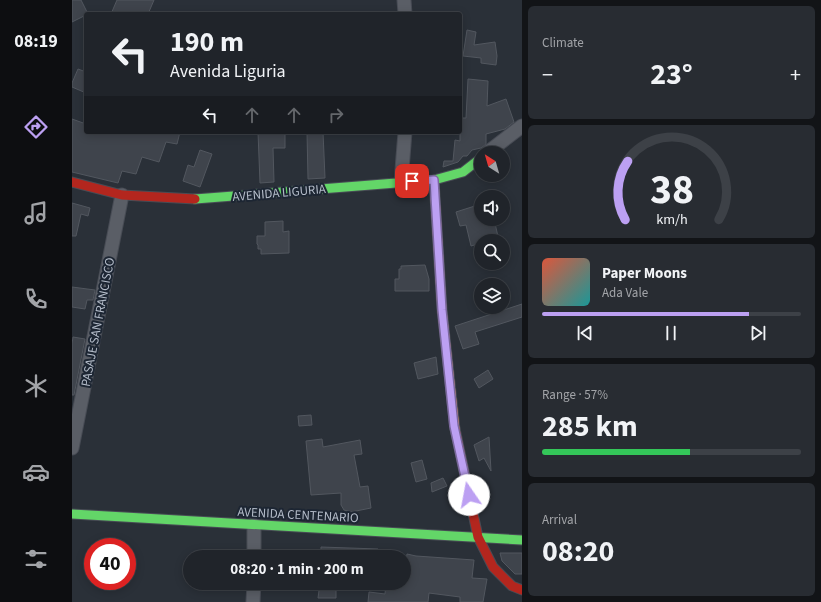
<!DOCTYPE html>
<meta charset="utf-8">
<style>
:root{--surface:#20242a;--page:#282c32;--text:#f1f3f6;--muted:#a2a4a8;--line:#3d4147;--accent:#bca0f2}
body{margin:0;font-family:"Source Sans 3",sans-serif;background:var(--page);color:var(--text);height:100vh;display:flex;flex-direction:column;font-size:15px;white-space:nowrap}
*{box-sizing:border-box;margin:0}
p{font-size:13px;color:var(--muted)}
.icon{flex:none;width:22px;height:22px;fill:none;stroke:currentColor;stroke-width:2;stroke-linecap:round;stroke-linejoin:round}
.map{position:relative;flex:1;overflow:hidden}
.panel{display:flex;flex-direction:column;gap:6px;padding:6px;background:#121417;width:299px}
.panel>*{flex:none}
.hud{position:absolute;left:12px;top:12px;width:378px;height:122px;border-radius:4px;box-shadow:0 2px 10px #0003,0 0 0 1px var(--line);background:#20242a;color:var(--text);overflow:hidden}
.needle{width:26px;rotate:323deg}
.fabs{position:absolute;left:402px;top:146px;display:grid;gap:8px}
.fabs a{display:grid;place-items:center;width:36px;height:36px;border-radius:50%;background:var(--surface);box-shadow:0 2px 10px #0003,0 0 0 1px var(--line);font-size:20px}
.speed{position:absolute;left:12px;top:538px;display:flex;gap:8px;font-size:20px;font-weight:700;text-align:center}
.speed>*{display:grid;place-content:center;width:52px;height:52px;border-radius:50%;background:var(--surface);box-shadow:0 2px 10px #0003,0 0 0 1px var(--line);line-height:1}
.speed .limit{border:6px solid #d22;background:#fff;color:#111}
.pin{position:absolute;display:grid;place-items:center;width:34px;height:34px;color:#fff;margin:-17px;border-radius:8px;box-shadow:0 2px 6px #0006}
.me{position:absolute;width:44px;margin:-22px;rotate:348deg;stroke-linejoin:round;filter:drop-shadow(0 0 3px #0008)}
.turn{display:flex;align-items:center;gap:14px;height:84px;padding:0 20px;font-size:18px}
.turn .icon{width:52px;height:52px;stroke-width:2.5}
.turn b{display:block;font-size:28px;line-height:34px}
.lanes{display:flex;align-items:center;height:38px;padding:0 20px;background:#0003;justify-content:center;gap:20px;direction:ltr}
.lanes .off{opacity:.35}
.big{font-size:30px;font-weight:700;line-height:1.1}
.panel .tile{flex:1;display:flex;flex-direction:column;justify-content:center;gap:6px;min-width:0;padding:0 14px;border-radius:6px;background:var(--page)}
.panel .dial{align-items:center;gap:0}
.dial svg{height:104px;overflow:visible;fill:none;stroke:var(--line);stroke-width:7;stroke-linecap:round;text-anchor:middle}
.dial text{fill:var(--text);stroke:none}
.song{display:flex;align-items:center;gap:12px}
.cover{width:48px;height:48px;border-radius:6px;background:linear-gradient(135deg,hsl(10 70% 55%),hsl(180 70% 35%))}
.played{height:4px;border-radius:2px;background:linear-gradient(90deg,var(--accent) 80%,var(--line) 80%)}
.keys{display:flex;justify-content:space-around;direction:ltr}
.heat{display:flex;justify-content:space-between;align-items:center;font-size:22px;direction:ltr}
.charge{height:6px;border-radius:3px;background:linear-gradient(90deg,#34c759 57%,var(--line) 0)}
.trip{position:absolute;left:111px;top:550px;width:228px;height:40px;border-radius:20px;background:var(--surface);box-shadow:0 2px 10px #0003,0 0 0 1px var(--line);font-weight:700;line-height:40px;text-align:center}
main{display:flex;flex:1;min-height:0}
.menu{display:flex;flex-direction:column;width:72px;justify-content:space-around;align-items:center;background:#0d0e11;color:var(--muted)}
.menu .icon{width:28px;height:28px}
.menu .active{color:var(--accent)}
.menu b{font-size:18px;color:var(--text)}
.map>svg:first-child{display:block}
.building{fill:#3f444c;stroke:#52575f}
.lines{fill:none;stroke-linecap:round;stroke-linejoin:round}
.street-casing{stroke:#484c55;stroke-width:15}
.fast-casing{stroke:#484c55;stroke-width:11}
.slow-casing{stroke:#484c55;stroke-width:11}
.jam-casing{stroke:#484c55;stroke-width:11}
.street{stroke:#5a5e66;stroke-width:13}
.fast{stroke:#63d668;stroke-width:9}
.slow{stroke:#ff974d;stroke-width:9}
.jam{stroke:#b3261e;stroke-width:9}
.route-casing{stroke:#7a689d;stroke-width:10}
.route{stroke:#bca0f2;stroke-width:7}
.labels{text-anchor:middle;stroke-width:4;stroke-linejoin:round;paint-order:stroke}
.street-label{font-size:13px;fill:#b4bcc9;stroke:#1d2633}
</style>
<main>
<nav class="menu">
<b>08:19</b>
<svg class="icon active" aria-label="directions" viewBox="0 0 24 24"><path d="M12 3l9 9-9 9-9-9zM9 14v-3h6M13 9l2 2-2 2"/></svg>
<svg class="icon" aria-label="music" viewBox="0 0 24 24"><path d="M9 18V5l10-2v13"/><circle cx="6" cy="18" r="3"/><circle cx="16" cy="16" r="3"/></svg>
<svg class="icon" aria-label="phone" viewBox="0 0 24 24"><path d="M5 4h4l2 5-3 2q2 4 5 5l2-3 5 2v4C11 20 4 13 5 4z"/></svg>
<svg class="icon" aria-label="climate" viewBox="0 0 24 24"><path d="M12 3v18M4 7l16 10M4 17L20 7"/></svg>
<svg class="icon" aria-label="car" viewBox="0 0 24 24"><path d="M5 17H2v-5l4-1 3-4h7l3 4 3 1v5h-3M9 17h6M6 11h13"/><circle cx="7" cy="17" r="2"/><circle cx="17" cy="17" r="2"/></svg>
<svg class="icon" aria-label="filters" viewBox="0 0 24 24"><path d="M4 7h16M4 17h16"/><circle cx="9" cy="7" r="2"/><circle cx="15" cy="17" r="2"/></svg>
</nav>
<div class="map">
<svg width="450" height="602" viewBox="0 0 450 602">
<rect width="100%" height="100%" fill="#2a3038"/>
<!-- building -->
<path class="building" d="M0 0H9L16 14 0 22Z
M45 0H82L76 14H39Z
M395 30 404 32 402 45 423 42 425 56 424 65 409 63V58L391 56Z
M6 69 14 72V93L0 87V83Z
M396 79 416 81 415 106 434 99 442 122 433 129 414 134V144L409 148 400 150 395 156H391L386 162 371 167 372 161H381L383 140 388 141V118H394Z
M0 119 14 124V132H108L105 144 94 142 87 162 70 157 64 174 50 171 46 183 0 172Z
M186 132H213V148H201L202 182 188 183Z
M235 132H251L253 178 236 179Z
M128 150 140 154 128 187 111 181 116 165 122 167Z
M0 203 18 208 16 216 9 214 4 236H0Z
M409 204V219H422L427 241H409V243L399 246 394 225 388 226 384 212Z
M211 221V232L217 231V253L189 254V249H186V245L185 244V236H193V222Z
M353 265 357 279V291H323V279H327V269H329V266Z
M0 287 23 290 21 300H15L13 309 0 307Z
M450 304V317L403 332 407 344 391 349 383 326Z
M1 337 13 339 2 395H0V344Z
M364 357 366 374 346 379 342 363Z
M416 370 421 379 407 388 402 379Z
M239 415 240 425 227 426 226 416Z
M417 437 419 471 412 458 407 461 402 445Z
M250 439 251 447 288 440 290 454 282 455 288 487 296 486 299 508 279 512 272 510 269 505V493L239 495 234 441Z
M350 460 355 479 344 482 339 463Z
M371 478 375 486 360 492 359 483Z
M249 547 306 549V557H249Z
M428 553H450V574H443L430 561Z
M335 554 344 556 402 560 400 578 415 579 411 602H388V597L357 593 356 602H296L297 592 313 594 314 583 331 584Z
M248 583H264V598H246Z"/>
<g class="lines">
<defs>
<path id="street" d="M332 0 333 14
M415 153 450 126
M329 182 333 132
M0 448 50 195
M182 557V525
M181 602 182 583"/>
<path id="fast" d="M123 199 362 180 391 172 409 158
M0 514 450 540"/>
<path id="slow" d="M362 180 370 310 383 429"/>
<path id="jam" d="M0 182 50 195 123 199
M383 429 406 537 421 567 440 586 450 590"/>
</defs>
<!-- street casing -->
<use href="#street" class="street-casing"/>
<!-- fast casing -->
<use href="#fast" class="fast-casing"/>
<!-- slow casing -->
<use href="#slow" class="slow-casing"/>
<!-- jam casing -->
<use href="#jam" class="jam-casing"/>
<!-- street -->
<use href="#street" class="street"/>
<!-- fast -->
<use href="#fast" class="fast"/>
<!-- slow -->
<use href="#slow" class="slow"/>
<!-- jam -->
<use href="#jam" class="jam"/>
</g>
<g class="lines">
<defs>
<path id="route" d="M340 181 362 180 370 310 382 426 397 495"/>
</defs>
<!-- route casing -->
<use href="#route" class="route-casing"/>
<!-- route -->
<use href="#route" class="route"/>
</g>
<g class="labels">
<!-- street labels -->
<g class="street-label">
<text transform="translate(207 192) rotate(-5)" y="5">AVENIDA LIGURIA</text>
<text transform="translate(25 322) rotate(-79)" y="5">PASAJE SAN FRANCISCO</text>
<text transform="translate(226 514) rotate(3)" y="5">AVENIDA CENTENARIO</text>
</g>
</g>
</svg>
<div class="fabs">
<a><svg class="needle" viewBox="-14 -14 28 28"><path d="M0-13l5 13h-10z" fill="#e53935"/><path d="M0 13l5-13h-10z" fill="#a2a4a8"/></svg></a>
<a><svg class="icon" aria-label="sound" viewBox="0 0 24 24"><path d="M4 9h4l5-4v14l-5-4H4zM17 9q2 3 0 6"/></svg></a>
<a><svg class="icon" aria-label="search" viewBox="0 0 24 24"><circle cx="10" cy="10" r="6"/><path d="M15 15l6 6"/></svg></a>
<a><svg class="icon" aria-label="layers" viewBox="0 0 24 24"><path d="M12 4l9 5-9 5-9-5zM3 14l9 5 9-5"/></svg></a>
</div>
<div class="speed"><div class="limit">40</div></div>
<div class="pin" style="left:340px;top:181px;background:#d93025"><svg class="icon" aria-label="arrive" viewBox="0 0 24 24"><path d="M6 21V4h12l-3 4 3 4H6"/></svg></div>
<svg class="me" style="left:397px;top:495px" viewBox="-20 -20 40 40"><circle r="19" fill="#fff"/><path d="M0-13L10 11 0 6-10 11z" fill="#bca0f2"/></svg>
<div class="trip">08:20 · 1 min · 200 m</div>
<div class="hud">
<div class="turn"><svg class="icon" aria-label="left" viewBox="0 0 24 24"><path d="M17 20v-9H6M10 6l-5 5 5 5"/></svg><div><b>190 m</b>Avenida Liguria</div></div>
<div class="lanes"><svg class="icon" aria-label="left" viewBox="0 0 24 24"><path d="M17 20v-9H6M10 6l-5 5 5 5"/></svg><svg class="icon off" aria-label="ahead" viewBox="0 0 24 24"><path d="M12 20V5M6 11l6-6 6 6"/></svg><svg class="icon off" aria-label="ahead" viewBox="0 0 24 24"><path d="M12 20V5M6 11l6-6 6 6"/></svg><svg class="icon off" aria-label="right" viewBox="0 0 24 24"><path d="M7 20v-9h11M14 6l5 5-5 5"/></svg></div>
</div>
</div>
<section class="panel">
<div class="tile"><p>Climate</p>
<div class="heat"><a>−</a><b class="big">23°</b><a>+</a></div>
</div>
<div class="tile dial"><svg viewBox="0 0 100 80">
<path d="M14 69A42 42 0 1 1 86 69"/>
<path d="M14 69A42 42 0 0 1 16 24" stroke="#bca0f2"/>
<text x="50" y="56" font-size="32" font-weight="700">38</text>
<text x="50" y="72" font-size="11">km/h</text>
</svg></div>
<div class="tile">
<div class="song"><i class="cover"></i><div><b>Paper Moons</b><p>Ada Vale</p></div></div>
<div class="played"></div>
<div class="keys"><svg class="icon" aria-label="previous" viewBox="0 0 24 24"><path d="M18 5L8 12l10 7zM5 5v14"/></svg><svg class="icon" aria-label="pause" viewBox="0 0 24 24"><path d="M8 5v14M16 5v14"/></svg><svg class="icon" aria-label="next" viewBox="0 0 24 24"><path d="M6 5l10 7-10 7zM19 5v14"/></svg></div>
</div>
<div class="tile"><p>Range · 57%</p><b class="big">285 km</b><div class="charge"></div></div>
<div class="tile"><p>Arrival</p><b class="big">08:20</b></div>
</section>
</main>
